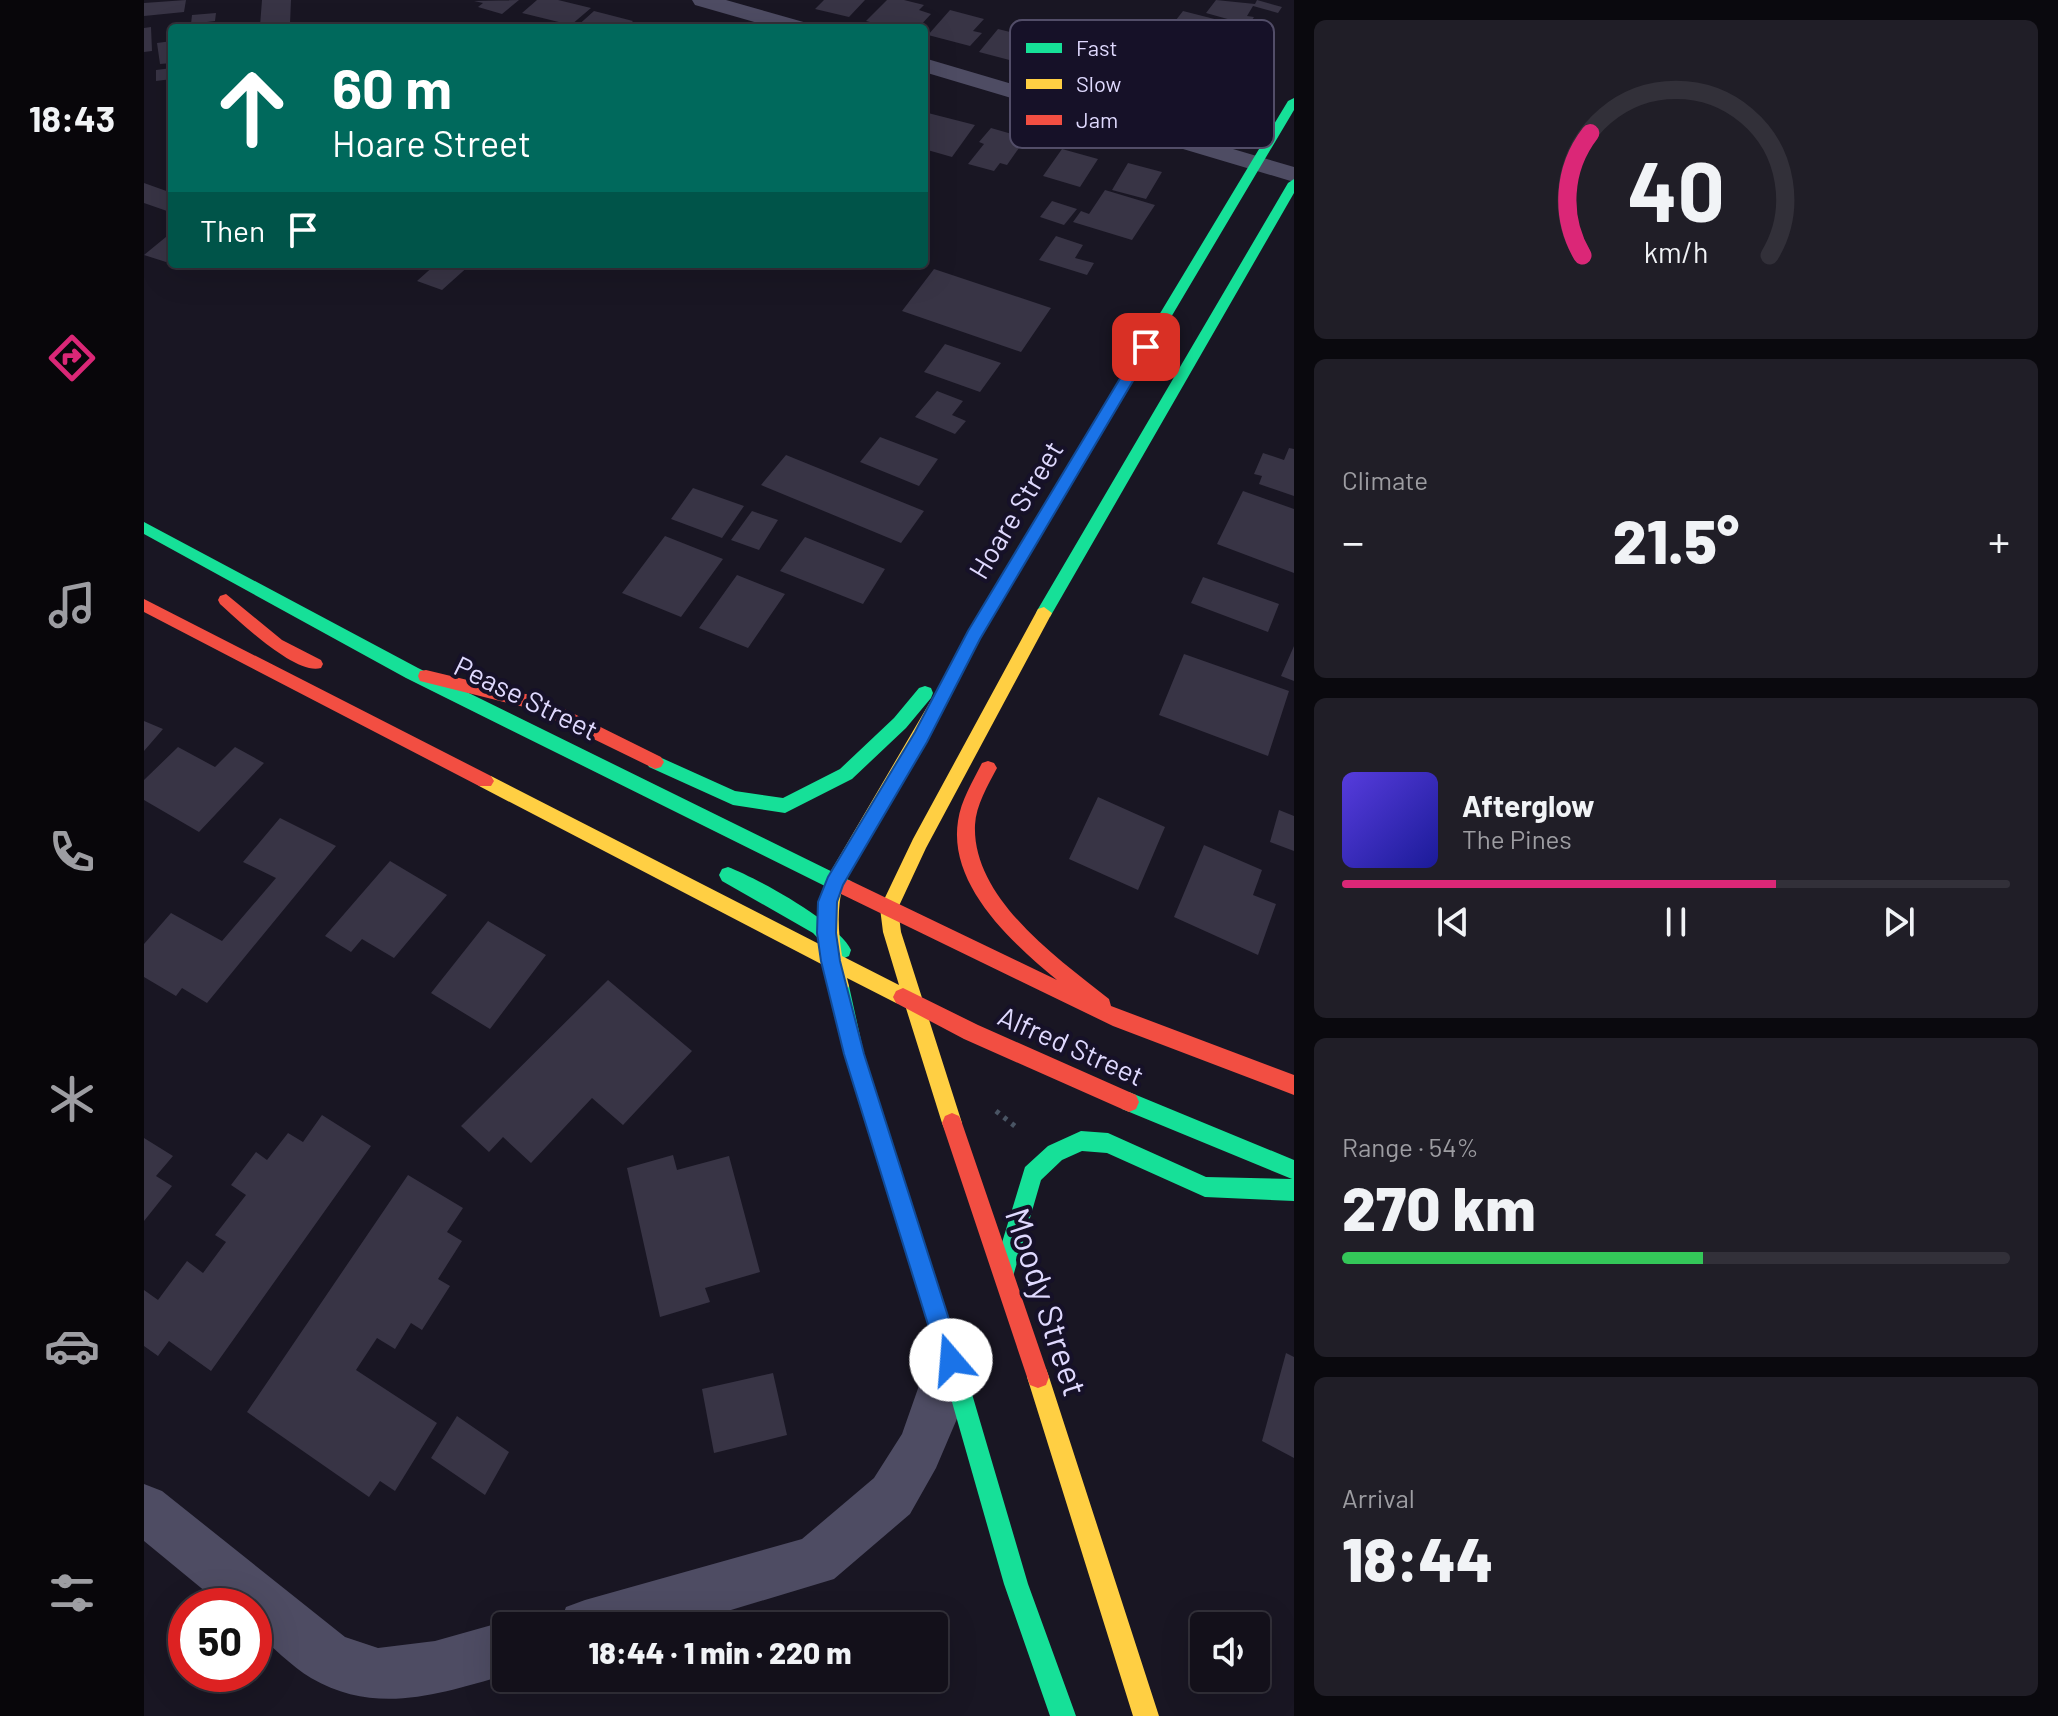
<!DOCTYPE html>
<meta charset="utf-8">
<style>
:root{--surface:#13101a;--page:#201e27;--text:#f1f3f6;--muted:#9d9da2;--line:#323039;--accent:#db2777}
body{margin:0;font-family:Barlow,sans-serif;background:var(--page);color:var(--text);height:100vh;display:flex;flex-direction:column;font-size:30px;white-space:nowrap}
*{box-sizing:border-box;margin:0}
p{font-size:26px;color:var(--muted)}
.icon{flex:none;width:44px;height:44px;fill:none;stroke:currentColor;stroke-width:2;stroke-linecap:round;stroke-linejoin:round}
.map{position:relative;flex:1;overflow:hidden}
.panel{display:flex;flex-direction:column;gap:20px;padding:20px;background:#0a090e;width:764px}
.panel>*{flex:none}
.banner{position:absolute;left:24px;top:24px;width:760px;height:244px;border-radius:8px;box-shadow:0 8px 32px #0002,0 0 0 2px var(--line);background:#00695c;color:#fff;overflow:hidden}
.tools{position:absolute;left:1046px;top:1612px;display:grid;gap:16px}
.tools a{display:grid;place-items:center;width:80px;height:80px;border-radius:8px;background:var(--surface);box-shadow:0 8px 32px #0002,0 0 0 2px var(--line);font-size:40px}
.speed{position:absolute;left:24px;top:1588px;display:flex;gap:16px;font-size:40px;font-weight:700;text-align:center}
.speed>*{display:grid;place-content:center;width:104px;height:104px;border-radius:50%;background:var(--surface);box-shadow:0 8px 32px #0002,0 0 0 2px var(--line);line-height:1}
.speed .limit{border:12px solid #d22;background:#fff;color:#111}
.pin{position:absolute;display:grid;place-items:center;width:68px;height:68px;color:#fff;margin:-34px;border-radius:16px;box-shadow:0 4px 12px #0006}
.me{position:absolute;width:88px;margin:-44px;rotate:342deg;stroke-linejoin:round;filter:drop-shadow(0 0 6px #0008)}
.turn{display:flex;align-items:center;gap:28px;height:168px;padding:0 32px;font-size:36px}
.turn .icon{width:104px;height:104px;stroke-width:2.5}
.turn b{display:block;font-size:56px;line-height:68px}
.then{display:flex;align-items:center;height:76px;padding:0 32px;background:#0003;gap:16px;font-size:30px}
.big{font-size:60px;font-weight:800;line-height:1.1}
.panel .tile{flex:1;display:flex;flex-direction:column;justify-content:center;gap:12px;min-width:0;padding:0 28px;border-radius:12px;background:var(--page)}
.panel .dial{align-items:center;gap:0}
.dial svg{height:208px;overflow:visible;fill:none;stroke:var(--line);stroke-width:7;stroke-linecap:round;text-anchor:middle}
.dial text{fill:var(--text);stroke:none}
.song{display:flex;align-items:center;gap:24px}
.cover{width:96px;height:96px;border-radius:12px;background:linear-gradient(135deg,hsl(250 70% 55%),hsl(240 70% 35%))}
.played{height:8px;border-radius:4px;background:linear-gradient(90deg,var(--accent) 65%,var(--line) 65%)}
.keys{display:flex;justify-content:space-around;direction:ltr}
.heat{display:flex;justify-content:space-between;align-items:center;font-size:44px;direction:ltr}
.charge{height:12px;border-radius:6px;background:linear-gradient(90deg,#34c759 54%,var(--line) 0)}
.trip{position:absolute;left:348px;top:1612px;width:456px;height:80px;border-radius:8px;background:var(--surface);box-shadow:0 8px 32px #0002,0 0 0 2px var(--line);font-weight:800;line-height:80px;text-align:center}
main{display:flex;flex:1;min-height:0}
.dock{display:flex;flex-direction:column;width:144px;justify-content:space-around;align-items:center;background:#08060a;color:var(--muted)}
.dock .icon{width:56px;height:56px}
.dock .on{color:var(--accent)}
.dock b{font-size:36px;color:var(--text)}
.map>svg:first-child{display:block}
.building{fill:#383445}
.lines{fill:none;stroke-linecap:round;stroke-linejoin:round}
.path{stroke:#495463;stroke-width:5;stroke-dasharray:4 6;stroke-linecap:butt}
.street{fill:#4e4c63;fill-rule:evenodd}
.fast{fill:#16e098;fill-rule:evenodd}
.slow{fill:#ffcf43;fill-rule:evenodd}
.jam{fill:#f24e42;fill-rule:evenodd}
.route{fill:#1a73e8;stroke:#114b97;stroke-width:2}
.labels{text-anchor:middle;stroke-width:8;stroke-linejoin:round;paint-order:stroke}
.street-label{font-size:28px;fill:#dfd9fe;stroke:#161128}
.near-street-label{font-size:34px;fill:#dfd9fe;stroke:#161128}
.key{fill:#161128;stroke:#524d68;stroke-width:2}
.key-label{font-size:22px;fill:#dfd9fe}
</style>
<main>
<nav class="dock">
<b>18:43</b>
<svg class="icon on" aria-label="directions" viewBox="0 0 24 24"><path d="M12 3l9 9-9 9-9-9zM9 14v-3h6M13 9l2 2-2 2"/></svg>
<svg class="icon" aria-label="music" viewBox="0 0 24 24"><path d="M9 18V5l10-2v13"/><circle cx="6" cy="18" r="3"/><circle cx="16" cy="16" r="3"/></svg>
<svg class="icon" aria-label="phone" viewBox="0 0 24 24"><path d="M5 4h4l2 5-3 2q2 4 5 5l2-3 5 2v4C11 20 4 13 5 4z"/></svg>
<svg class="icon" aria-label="climate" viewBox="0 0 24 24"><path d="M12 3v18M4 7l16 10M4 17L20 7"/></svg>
<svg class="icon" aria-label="car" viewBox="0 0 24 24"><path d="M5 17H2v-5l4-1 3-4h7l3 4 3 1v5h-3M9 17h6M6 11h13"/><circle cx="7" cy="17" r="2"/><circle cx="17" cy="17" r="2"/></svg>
<svg class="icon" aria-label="filters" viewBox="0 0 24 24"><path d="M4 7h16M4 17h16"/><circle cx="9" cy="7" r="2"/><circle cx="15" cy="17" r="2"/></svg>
</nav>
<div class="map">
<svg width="1150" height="1716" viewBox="0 0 1150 1716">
<rect width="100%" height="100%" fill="#191623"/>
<!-- building -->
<path class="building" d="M42 0 40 12 0 16V3Z
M118 0H147L146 24 116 26Z
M375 0 358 14 334 7 339 3 330 1Z
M393 0H414L447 8 427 25 378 13Z
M680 0H721L705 17 671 9Z
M743 0H760L780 5 775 10 787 14 774 28H749L722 21Z
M1072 0 1111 4 1113 0 1138 7 1134 13 1109 6 1103 16 1110 17 1105 25 1062 13Z
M806 10 840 19 829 31 838 33 826 46 784 35Z
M450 11 489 21 482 28H431Z
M1039 11 1090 24 1085 30 1103 34 1092 51 1049 40 1052 36 1025 29Z
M72 13 71 21 47 24 48 15Z
M106 22V28H64V26Z
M7 27 8 51 0 52V28Z
M854 29 907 42 888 66 835 52Z
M28 41V63L16 64 13 43Z
M28 68V79L12 81V70Z
M784 113 831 125 808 157 780 149V117Z
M847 128 882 138 863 165 856 163 850 171 824 164 840 144 835 142Z
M918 149 954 159 936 187 899 176Z
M984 163 1018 172 1002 199 968 190Z
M0 183 28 193V208L23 211 0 203Z
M961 190 1011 205 988 240 929 222 937 211 945 214Z
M908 201 933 209 920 225 896 217Z
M28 232V257L22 262 0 255Z
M912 236 939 245 931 258 950 263 943 275 895 260Z
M292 264H327L298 290 273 281Z
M790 269 907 308 877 352 758 311Z
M801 344 857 363 836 392 780 372Z
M793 391 819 401 808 415 822 421 811 434 771 417Z
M736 437 794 459 775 486 716 462Z
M1145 448 1150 449V496L1115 484 1118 476 1110 474 1119 453 1140 460Z
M642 455 780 511 757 543 617 485Z
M549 488 600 506 578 538 527 519Z
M1099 491 1150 509V573L1073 544Z
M608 511 634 520 615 550 587 540Z
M521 536 579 559 537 617 478 593Z
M661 537 741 569 719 604 636 571Z
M593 575 641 594 604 648 555 628Z
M1059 577 1135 604 1124 632 1047 603Z
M1150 646V681L1137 676Z
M1040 654 1145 691 1124 756 1015 715Z
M0 721 19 729 0 751Z
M34 747 71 767 91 747 120 763 55 832 0 800V780Z
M954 797 1021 827 994 890 925 859Z
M1135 810 1150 816V851L1126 842Z
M136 818 192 846 63 1003 38 988 32 996 0 977V944L27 913 78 941 132 878 99 862Z
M1060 845 1118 870 1109 895 1132 904 1114 955 1030 917Z
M246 861 303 895 250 958 218 939 207 952 181 936Z
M344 921 402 955 346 1029 287 993Z
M464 980 548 1051 479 1125 448 1098 387 1163 359 1137 345 1152 317 1126Z
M178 1115 227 1146 67 1371 25 1341 14 1356 0 1346V1290L14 1300 43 1261 59 1273 82 1242 71 1235 102 1195 87 1185 112 1152 123 1160 144 1133 159 1142Z
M0 1138 29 1156 12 1176 28 1186 0 1221Z
M529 1155 533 1170 585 1156 616 1272 561 1288 566 1302 516 1317 483 1168Z
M264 1175 319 1208 303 1232 318 1241 294 1279 306 1286 278 1330 267 1323 251 1349 233 1338 212 1370 293 1423 251 1491 236 1481 225 1497 103 1412Z
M1142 1353 1150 1357V1458L1118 1441Z
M629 1373 643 1435 570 1453 558 1389Z
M313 1416 365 1452 341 1495 287 1458Z"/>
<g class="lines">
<!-- path -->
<path class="path" d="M852 1111 872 1127"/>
<!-- street -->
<path class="street" d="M548 0H582L663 23 666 28H631L551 5Z
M780 58 1150 167V182L780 72Z
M807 1336 824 1343 831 1360 818 1407 792 1468 766 1514 690 1579 534 1626H415L422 1607 441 1600 658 1539 730 1478 758 1434 790 1343Z
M0 1484 18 1491 201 1637 234 1648 291 1641 362 1621 373 1626H362V1675C294 1694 233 1716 167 1678 147 1666 128 1646 110 1631V1606H79L0 1541Z"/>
<!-- fast -->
<path class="fast" d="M1150 98V110L836 639 805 700H793L791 695 824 632 1144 101Z
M1150 179V193L906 617H894L892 613 894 609 1144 183Z
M0 522 274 668 707 881 710 887 707 893 701 895 695 893 262 678 0 534Z
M781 686 787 688 789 693 787 698 762 728 708 779 641 813 589 805 505 767 502 762 505 757 511 755 591 791 639 798 696 769 750 718 775 688Z
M584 867C613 878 695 923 707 950L705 956 698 959 691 956 669 933 578 881 575 875 578 869Z
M695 977 702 980 705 986 720 1054 818 1360 884 1584 932 1716H906L860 1584 796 1360 700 1054 685 986 688 980Z
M985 1092 1150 1160V1201L1061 1197 963 1153 938 1151 918 1160 897 1180 868 1280 860 1283 852 1280 849 1272 881 1167 904 1146 937 1131 964 1133 1062 1177 1148 1179 978 1109 975 1102 978 1095Z"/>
<!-- slow -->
<path class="slow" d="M900 607 908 613 782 848 754 908 757 932 818 1123 815 1130 808 1133 801 1130 798 1123 761 1005 752 1003 703 978 705 986 702 992 695 995 688 992 681 966 335 786 332 781 335 776H347L677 945 676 909 684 876 793 690H805L807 695 805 700 699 884C693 908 694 931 698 956L755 985 739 932 736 908 769 839 894 609Z
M894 1366 902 1369 905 1377 1015 1716H989L883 1377 886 1369Z"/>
<!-- jam -->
<path class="jam" d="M82 594 138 640 177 660 179 664 177 668C152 676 95 621 76 604L74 600 76 596Z
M0 599 347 776 350 781 347 786H335L0 612Z
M282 670 398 698 517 757 520 762 517 767 511 769 388 709 276 681 274 676 276 671Z
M844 761 850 763 853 768C844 785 832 805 831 825 828 898 913 958 965 999L967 1006 1150 1075V1095L969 1026 695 893 692 887 695 881 701 879 707 881 913 980C868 943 804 885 814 821 817 800 829 781 838 763Z
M759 988 834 1025 992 1095 995 1102 992 1109 985 1112 978 1109 820 1039 752 1003 749 997 752 991Z
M808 1113 815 1116 818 1123 905 1377 902 1385 894 1388 886 1385 883 1377 798 1123 801 1116Z"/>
</g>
<!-- route -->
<path class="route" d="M1002 343 1009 347 836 639 783 742 699 885 693 902 692 933 696 961 720 1054 818 1360 815 1368 807 1371 799 1368 795 1360 700 1054 677 961 673 933 674 902 684 877 771 732 824 631 995 347Z"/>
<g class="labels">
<!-- street labels -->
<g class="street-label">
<text transform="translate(872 510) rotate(-59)" y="10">Hoare Street</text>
<text transform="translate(382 698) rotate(26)" y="10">Pease Street</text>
<text transform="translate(927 1046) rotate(24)" y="10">Alfred Street</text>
</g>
<!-- near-street labels -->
<g class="near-street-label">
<text transform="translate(902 1302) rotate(72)" y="12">Moody Street</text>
</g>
</g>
<!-- legend -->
<rect x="866" y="20" width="264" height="128" rx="12" class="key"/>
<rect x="882" y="43" width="36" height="10" fill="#16e098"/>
<rect x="882" y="79" width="36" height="10" fill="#ffcf43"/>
<rect x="882" y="115" width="36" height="10" fill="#f24e42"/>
<g class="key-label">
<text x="932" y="56">Fast</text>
<text x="932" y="92">Slow</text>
<text x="932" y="128">Jam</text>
</g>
</svg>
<div class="tools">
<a><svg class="icon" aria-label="sound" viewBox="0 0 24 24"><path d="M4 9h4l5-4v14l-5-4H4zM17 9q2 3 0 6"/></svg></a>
</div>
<div class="speed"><div class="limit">50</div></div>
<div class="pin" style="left:1002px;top:347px;background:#d93025"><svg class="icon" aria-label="arrive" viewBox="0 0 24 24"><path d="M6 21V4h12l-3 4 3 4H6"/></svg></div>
<svg class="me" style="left:807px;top:1360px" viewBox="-20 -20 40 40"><circle r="19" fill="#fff"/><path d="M0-13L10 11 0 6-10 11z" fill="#1a73e8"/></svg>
<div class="trip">18:44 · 1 min · 220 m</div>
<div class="banner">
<div class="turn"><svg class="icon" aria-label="ahead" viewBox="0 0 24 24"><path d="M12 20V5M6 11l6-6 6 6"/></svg><div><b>60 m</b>Hoare Street</div></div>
<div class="then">Then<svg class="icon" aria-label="arrive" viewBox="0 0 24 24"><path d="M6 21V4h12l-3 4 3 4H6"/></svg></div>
</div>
</div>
<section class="panel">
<div class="tile dial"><svg viewBox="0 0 100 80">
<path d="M14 69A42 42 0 1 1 86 69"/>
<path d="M14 69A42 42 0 0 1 17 22" stroke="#db2777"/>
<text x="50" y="56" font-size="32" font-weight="700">40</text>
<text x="50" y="72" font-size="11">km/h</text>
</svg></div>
<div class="tile"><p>Climate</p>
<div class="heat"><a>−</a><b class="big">21.5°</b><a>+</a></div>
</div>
<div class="tile">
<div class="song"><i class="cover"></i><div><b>Afterglow</b><p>The Pines</p></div></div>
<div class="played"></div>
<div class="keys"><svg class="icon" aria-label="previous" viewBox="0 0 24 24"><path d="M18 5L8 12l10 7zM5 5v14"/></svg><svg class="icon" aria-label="pause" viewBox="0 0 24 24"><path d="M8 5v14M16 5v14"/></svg><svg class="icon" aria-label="next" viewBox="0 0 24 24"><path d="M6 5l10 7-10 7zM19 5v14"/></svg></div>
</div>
<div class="tile"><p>Range · 54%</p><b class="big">270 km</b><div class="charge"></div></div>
<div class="tile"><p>Arrival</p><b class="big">18:44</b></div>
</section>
</main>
